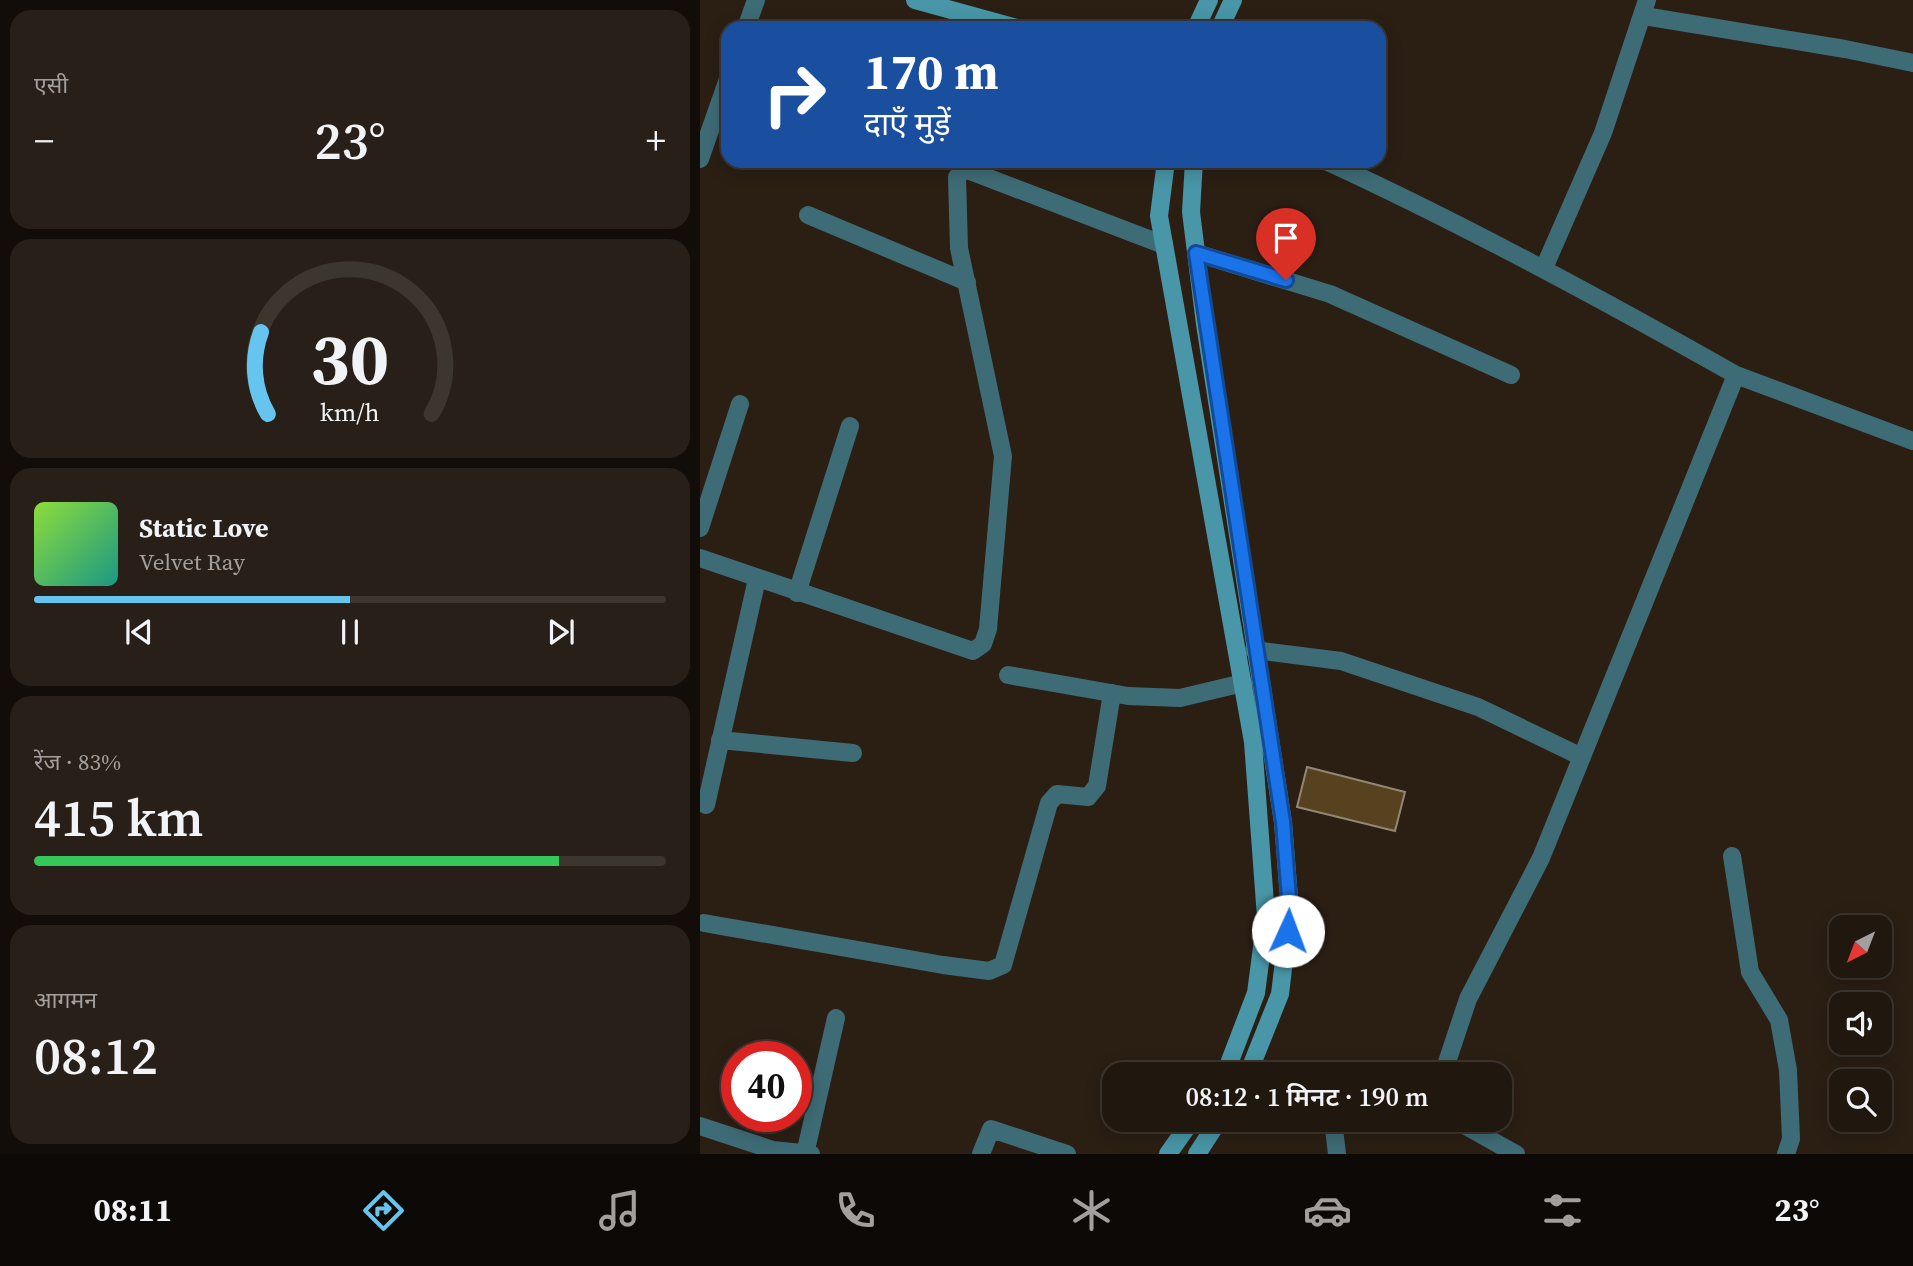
<!DOCTYPE html>
<html lang="hi">
<meta charset="utf-8">
<style>
:root{--surface:#20170f;--page:#282018;--text:#f1f3f6;--muted:#a29f9e;--line:#3d362f;--accent:#65c5ee}
body{margin:0;font-family:"Source Serif 4","Noto Sans Devanagari",serif;background:var(--page);color:var(--text);height:100vh;display:flex;flex-direction:column;font-size:26px;white-space:nowrap}
*{box-sizing:border-box;margin:0}
p{font-size:23px;color:var(--muted)}
.icon{flex:none;width:38px;height:38px;fill:none;stroke:currentColor;stroke-width:2;stroke-linecap:round;stroke-linejoin:round}
.map{position:relative;flex:1;overflow:hidden}
.sheet{display:flex;flex-direction:column;gap:10px;padding:10px;background:#120d08;width:700px}
.sheet>*{flex:none}
.banner{position:absolute;left:21px;top:21px;width:665px;height:147px;border-radius:21px;box-shadow:0 4px 18px #0003,0 0 0 2px var(--line);background:#1a4fa0;color:#fff;overflow:hidden}
.needle{width:46px;rotate:222deg}
.controls{position:absolute;left:1129px;top:915px;display:grid;gap:14px}
.controls a{display:grid;place-items:center;width:63px;height:63px;border-radius:14px;background:var(--surface);box-shadow:0 4px 18px #0003,0 0 0 2px var(--line);font-size:35px}
.speed{position:absolute;left:21px;top:1041px;display:flex;gap:14px;font-size:35px;font-weight:700;text-align:center}
.speed>*{display:grid;place-content:center;width:91px;height:91px;border-radius:50%;background:var(--surface);box-shadow:0 4px 18px #0003,0 0 0 2px var(--line);line-height:1}
.speed .limit{border:10px solid #d22;background:#fff;color:#111}
.pin{position:absolute;display:grid;place-items:center;width:60px;height:60px;color:#fff;margin:-72px -30px;border-radius:50% 50% 50% 0;rotate:-45deg;box-shadow:0 0 7px #0007}
.pin .icon{rotate:45deg}
.me{position:absolute;width:77px;margin:-38px;rotate:2deg;stroke-linejoin:round;filter:drop-shadow(0 0 5px #0008)}
.turn{display:flex;align-items:center;gap:24px;height:147px;padding:0 28px;font-size:32px}
.turn .icon{width:91px;height:91px;stroke-width:2.5}
.turn b{display:block;font-size:49px;line-height:60px}
.big{font-size:52px;font-weight:600;line-height:1.1}
.sheet .widget{flex:1;display:flex;flex-direction:column;justify-content:center;gap:10px;min-width:0;padding:0 24px;border-radius:21px;background:var(--page)}
.sheet .dial{align-items:center;gap:0}
.dial svg{height:182px;overflow:visible;fill:none;stroke:var(--line);stroke-width:7;stroke-linecap:round;text-anchor:middle}
.dial text{fill:var(--text);stroke:none}
.song{display:flex;align-items:center;gap:21px}
.cover{width:84px;height:84px;border-radius:10px;background:linear-gradient(135deg,hsl(90 70% 55%),hsl(170 70% 35%))}
.played{height:7px;border-radius:4px;background:linear-gradient(90deg,var(--accent) 50%,var(--line) 50%)}
.keys{display:flex;justify-content:space-around;direction:ltr}
.heat{display:flex;justify-content:space-between;align-items:center;font-size:38px;direction:ltr}
.charge{height:10px;border-radius:5px;background:linear-gradient(90deg,#34c759 83%,var(--line) 0)}
.trip{position:absolute;left:402px;top:1062px;width:410px;height:70px;border-radius:21px;background:var(--surface);box-shadow:0 4px 18px #0003,0 0 0 2px var(--line);font-weight:600;line-height:70px;text-align:center}
.tabs{display:flex;height:112px;justify-content:space-around;align-items:center;background:#0d0906;color:var(--muted)}
.tabs .icon{width:49px;height:49px}
.tabs .current{color:var(--accent)}
.tabs b{font-size:32px;color:var(--text)}
main{display:flex;flex:1;min-height:0}
.map>svg:first-child{display:block}
.building{fill:#57421f;stroke:#928776;stroke-width:2}
.lines{fill:none;stroke-linecap:round;stroke-linejoin:round}
.street{stroke:#3e6c76;stroke-width:18}
.secondary{stroke:#4896a7;stroke-width:18}
.route-casing{stroke:#114b97;stroke-width:18}
.route{stroke:#1a73e8;stroke-width:12}
</style>
<main>
<section class="sheet">
<div class="widget"><p>एसी</p>
<div class="heat"><a>−</a><b class="big">23°</b><a>+</a></div>
</div>
<div class="widget dial"><svg viewBox="0 0 100 80">
<path d="M14 69A42 42 0 1 1 86 69"/>
<path d="M14 69A42 42 0 0 1 11 33" stroke="#65c5ee"/>
<text x="50" y="56" font-size="32" font-weight="700">30</text>
<text x="50" y="72" font-size="11">km/h</text>
</svg></div>
<div class="widget">
<div class="song"><i class="cover"></i><div><b>Static Love</b><p>Velvet Ray</p></div></div>
<div class="played"></div>
<div class="keys"><svg class="icon" aria-label="previous" viewBox="0 0 24 24"><path d="M18 5L8 12l10 7zM5 5v14"/></svg><svg class="icon" aria-label="pause" viewBox="0 0 24 24"><path d="M8 5v14M16 5v14"/></svg><svg class="icon" aria-label="next" viewBox="0 0 24 24"><path d="M6 5l10 7-10 7zM19 5v14"/></svg></div>
</div>
<div class="widget"><p>रेंज · 83%</p><b class="big">415 km</b><div class="charge"></div></div>
<div class="widget"><p>आगमन</p><b class="big">08:12</b></div>
</section>
<div class="map">
<svg width="1213" height="1154" viewBox="0 0 1213 1154">
<rect width="100%" height="100%" fill="#2b1f14"/>
<!-- building -->
<path class="building" d="M607 767 705 792 695 831 597 807Z"/>
<g class="lines">
<!-- street -->
<path class="street" d="M944 16 1145 49 1213 63
M46 28 56 0
M0 159 28 79
M626 161C767 226 902 299 1036 375L841 858 768 999 743 1074
M108 215 267 282
M496 253 630 294 811 375
M844 268 903 133 947 0
M1036 375 1213 441
M0 528 40 404
M0 558 273 651 283 644 288 629 303 456 259 248 257 177 265 169 464 245
M97 593 150 426
M554 650 641 661 778 707 882 757
M308 675 428 696 480 698 543 683
M20 740 153 753
M6 805 57 579
M1032 856 1050 972 1079 1020 1088 1070 1091 1139 1086 1154
M4 923 243 965 289 971 303 965 349 803 357 794 388 797 397 786 412 693
M633 1120 637 1154
M755 1120 816 1154
M0 1126 73 1150 111 1154
M105 1154 136 1018
M281 1154 291 1129 367 1154"/>
<!-- secondary -->
<path class="secondary" d="M215 0 317 28
M496 28 509 0
M520 28 533 0
M466 161 459 216 553 742 566 917 556 993 525 1074
M494 161 491 212 505 324 583 822 590 911 580 994 548 1074
M468 1154 492 1120
M497 1154 519 1120"/>
</g>
<g class="lines">
<defs>
<path id="route" d="M586 280 496 253 583 822 590 911 588 931"/>
</defs>
<!-- route casing -->
<use href="#route" class="route-casing"/>
<!-- route -->
<use href="#route" class="route"/>
</g>
</svg>
<div class="controls">
<a><svg class="needle" viewBox="-14 -14 28 28"><path d="M0-13l5 13h-10z" fill="#e53935"/><path d="M0 13l5-13h-10z" fill="#a29f9e"/></svg></a>
<a><svg class="icon" aria-label="sound" viewBox="0 0 24 24"><path d="M4 9h4l5-4v14l-5-4H4zM17 9q2 3 0 6"/></svg></a>
<a><svg class="icon" aria-label="search" viewBox="0 0 24 24"><circle cx="10" cy="10" r="6"/><path d="M15 15l6 6"/></svg></a>
</div>
<div class="speed"><div class="limit">40</div></div>
<div class="pin" style="left:586px;top:280px;background:#d93025"><svg class="icon" aria-label="arrive" viewBox="0 0 24 24"><path d="M6 21V4h12l-3 4 3 4H6"/></svg></div>
<svg class="me" style="left:588px;top:931px" viewBox="-20 -20 40 40"><circle r="19" fill="#fff"/><path d="M0-13L10 11 0 6-10 11z" fill="#1a73e8"/></svg>
<div class="trip">08:12 · 1 मिनट · 190 m</div>
<div class="banner">
<div class="turn"><svg class="icon" aria-label="right" viewBox="0 0 24 24"><path d="M7 20v-9h11M14 6l5 5-5 5"/></svg><div><b>170 m</b>दाएँ मुड़ें</div></div>
</div>
</div>
</main>
<nav class="tabs">
<b>08:11</b>
<svg class="icon current" aria-label="directions" viewBox="0 0 24 24"><path d="M12 3l9 9-9 9-9-9zM9 14v-3h6M13 9l2 2-2 2"/></svg>
<svg class="icon" aria-label="music" viewBox="0 0 24 24"><path d="M9 18V5l10-2v13"/><circle cx="6" cy="18" r="3"/><circle cx="16" cy="16" r="3"/></svg>
<svg class="icon" aria-label="phone" viewBox="0 0 24 24"><path d="M5 4h4l2 5-3 2q2 4 5 5l2-3 5 2v4C11 20 4 13 5 4z"/></svg>
<svg class="icon" aria-label="climate" viewBox="0 0 24 24"><path d="M12 3v18M4 7l16 10M4 17L20 7"/></svg>
<svg class="icon" aria-label="car" viewBox="0 0 24 24"><path d="M5 17H2v-5l4-1 3-4h7l3 4 3 1v5h-3M9 17h6M6 11h13"/><circle cx="7" cy="17" r="2"/><circle cx="17" cy="17" r="2"/></svg>
<svg class="icon" aria-label="filters" viewBox="0 0 24 24"><path d="M4 7h16M4 17h16"/><circle cx="9" cy="7" r="2"/><circle cx="15" cy="17" r="2"/></svg>
<b>23°</b>
</nav>
